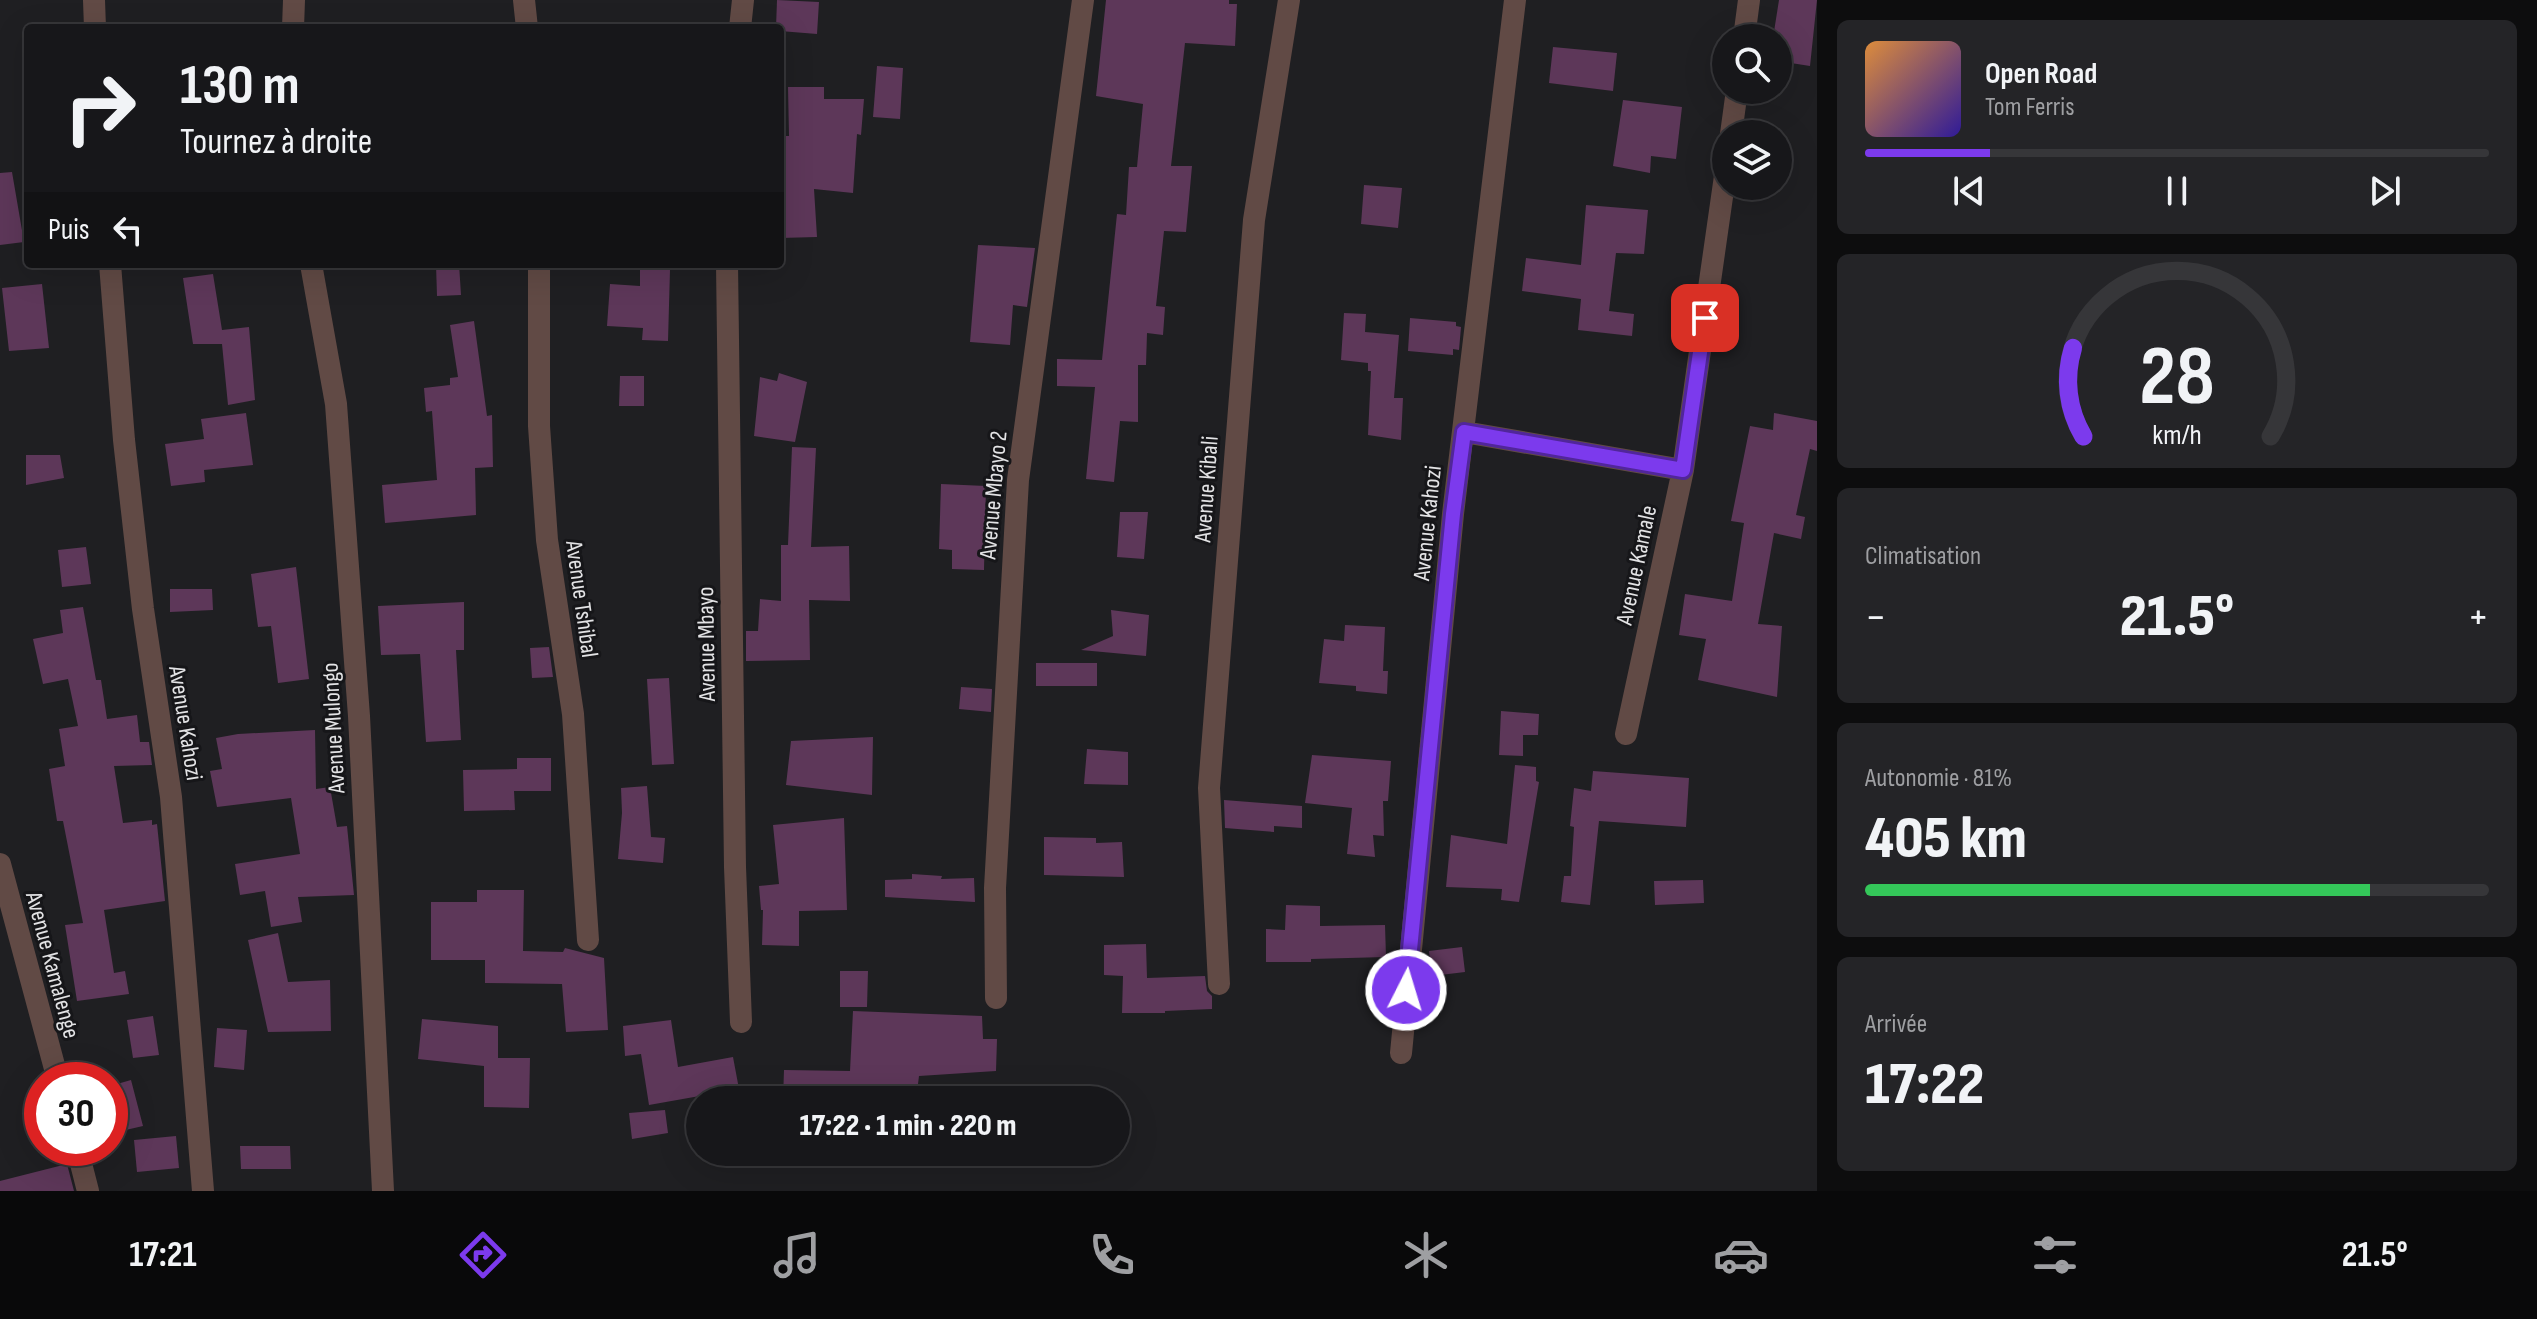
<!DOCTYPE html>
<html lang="fr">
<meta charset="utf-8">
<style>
:root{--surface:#17171a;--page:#242427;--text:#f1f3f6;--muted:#9e9fa2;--line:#363639;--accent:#7c3aed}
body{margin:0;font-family:"Sofia Sans Condensed",sans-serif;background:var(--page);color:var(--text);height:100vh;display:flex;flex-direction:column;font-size:30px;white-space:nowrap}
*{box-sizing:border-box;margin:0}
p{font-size:26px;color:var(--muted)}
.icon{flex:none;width:44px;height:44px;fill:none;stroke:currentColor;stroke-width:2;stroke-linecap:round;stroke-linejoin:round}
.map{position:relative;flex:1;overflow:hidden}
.side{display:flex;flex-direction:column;gap:20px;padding:20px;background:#0d0d0e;width:720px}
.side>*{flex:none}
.hud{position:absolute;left:24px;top:24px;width:760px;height:244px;border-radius:8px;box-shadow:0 8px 32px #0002,0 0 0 2px var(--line);background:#17171a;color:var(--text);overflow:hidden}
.tools{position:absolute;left:1712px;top:24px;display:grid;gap:16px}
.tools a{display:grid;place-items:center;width:80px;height:80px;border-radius:50%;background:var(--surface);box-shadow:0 8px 32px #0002,0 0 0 2px var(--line);font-size:40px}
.speed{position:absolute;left:24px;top:1062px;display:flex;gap:16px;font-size:40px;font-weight:700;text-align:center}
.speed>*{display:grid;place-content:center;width:104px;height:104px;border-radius:50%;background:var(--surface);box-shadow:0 8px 32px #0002,0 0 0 2px var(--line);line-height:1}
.speed .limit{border:12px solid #d22;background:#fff;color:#111}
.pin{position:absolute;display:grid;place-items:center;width:68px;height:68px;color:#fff;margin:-34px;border-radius:16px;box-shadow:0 4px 12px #0006}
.me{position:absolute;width:88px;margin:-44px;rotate:5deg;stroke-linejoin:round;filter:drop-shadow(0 0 6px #0008)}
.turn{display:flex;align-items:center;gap:28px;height:168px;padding:0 24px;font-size:36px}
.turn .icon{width:104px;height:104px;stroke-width:2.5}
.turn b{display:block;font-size:56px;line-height:68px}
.then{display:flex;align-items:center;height:76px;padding:0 24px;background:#0003;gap:16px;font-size:30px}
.big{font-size:60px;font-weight:800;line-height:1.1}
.side .card{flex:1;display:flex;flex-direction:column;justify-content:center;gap:12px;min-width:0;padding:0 28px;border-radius:12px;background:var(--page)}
.side .dial{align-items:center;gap:0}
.dial svg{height:208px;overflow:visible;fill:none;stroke:var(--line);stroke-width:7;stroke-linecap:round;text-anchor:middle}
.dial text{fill:var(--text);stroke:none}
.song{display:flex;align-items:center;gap:24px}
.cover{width:96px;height:96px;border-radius:12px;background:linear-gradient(135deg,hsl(30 70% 55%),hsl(250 70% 35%))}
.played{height:8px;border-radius:4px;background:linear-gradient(90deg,var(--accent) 20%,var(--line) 20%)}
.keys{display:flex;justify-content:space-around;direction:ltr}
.heat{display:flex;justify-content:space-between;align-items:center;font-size:44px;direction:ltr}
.charge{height:12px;border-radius:6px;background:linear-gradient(90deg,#34c759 81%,var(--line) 0)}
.trip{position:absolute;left:686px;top:1086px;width:444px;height:80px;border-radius:40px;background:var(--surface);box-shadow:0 8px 32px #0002,0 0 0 2px var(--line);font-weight:800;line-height:80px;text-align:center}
.menu{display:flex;height:128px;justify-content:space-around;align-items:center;background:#09090a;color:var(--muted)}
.menu .icon{width:56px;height:56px}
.menu .active{color:var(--accent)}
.menu b{font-size:36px;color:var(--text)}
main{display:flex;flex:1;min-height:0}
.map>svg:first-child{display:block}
.building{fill:#5d3759}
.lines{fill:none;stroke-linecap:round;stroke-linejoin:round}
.minor{stroke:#614a45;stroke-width:22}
.route-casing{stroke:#51269a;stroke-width:20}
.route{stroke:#7c3aed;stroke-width:14}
.labels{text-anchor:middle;stroke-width:6;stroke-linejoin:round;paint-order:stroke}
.street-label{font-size:24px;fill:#e3e3e5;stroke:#161619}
</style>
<main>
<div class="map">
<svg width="1817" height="1191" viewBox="0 0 1817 1191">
<rect width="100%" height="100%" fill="#1f1f22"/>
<!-- building -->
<path class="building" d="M777 0 819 2 817 34 780 31V28H776Z
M1106 0H1229V4H1237L1235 46 1185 43 1171 166H1192L1186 232 1164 231 1156 306 1165 307 1163 335 1147 333 1146 365H1138V422L1120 421 1114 482 1086 479 1095 387 1057 386V359L1102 360 1117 214 1126 215 1129 167H1137L1143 104 1096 96Z
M1779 0H1817L1810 66 1778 61V38H1773Z
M1553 47 1617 53 1613 91 1549 83Z
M877 66 903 68 900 119 873 117Z
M788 87H824V99H864L861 135 857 134 853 193 814 189 817 237 780 238V136H789Z
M1623 100 1682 107 1676 159 1651 156 1650 173 1613 166Z
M12 172 24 242 0 245V173Z
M1364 185 1402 188 1398 228 1361 224Z
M1586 205 1648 210 1644 254 1616 253 1609 311 1634 314 1632 336 1578 330 1581 299 1522 291 1526 258 1581 265Z
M978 245 1035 248 1027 307 1013 305 1010 345 970 342Z
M436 264H459L461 295 437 296Z
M640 270H670L668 341 642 340 643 328 607 326 610 284 640 286Z
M213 274 222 330 249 327 255 400 228 405 222 344H193L183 278Z
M42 284 49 348 9 351 2 288Z
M1344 313 1366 314 1365 332 1399 335 1394 398H1403L1401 440 1368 435 1371 371H1368V363L1341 360Z
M1410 318 1456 322V326L1461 327 1459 350 1453 349V355L1408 351Z
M474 321 487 416 492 415 493 467 475 468 476 515 385 523 382 485 437 480 432 411 426 412 424 388 450 385V378L458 377 450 325Z
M779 373 807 382 795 442 754 436 760 377 777 381Z
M620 376H644V406H619Z
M246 413 253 465 204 470 205 482 171 486 165 444 204 439 201 419Z
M1774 413 1817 421V451L1810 449 1796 515 1805 517 1801 539 1774 533 1758 624 1782 626 1777 697 1698 680 1706 639 1679 635 1685 594 1732 601 1744 523 1731 521 1750 426 1773 430Z
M792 447 816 448 811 547 849 546 850 601 809 600 810 660 746 661V631H758L760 599 781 601V545H788Z
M26 455H60L64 478 26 485Z
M941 484 986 486 984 570 952 569V550L939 549Z
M1120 512H1148L1144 559 1117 557Z
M86 547 91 584 62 587 58 550Z
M296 567 309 679 278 683 271 626 258 627 251 574Z
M170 589H212L213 610 170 612Z
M464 602V650H456L461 740 426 742 420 654 381 655 378 606Z
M83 607 96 680H101L107 719 137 715 140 742H149L152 765 114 766 123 823 152 820V825L157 824 165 901 104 910 114 973 125 971 129 994 77 1001 65 925 83 923 63 821H57L49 769 65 766 59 729 78 726 68 679 43 684 33 639 63 633 60 610Z
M1111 610 1149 615 1146 656 1081 650 1113 636Z
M1345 625 1385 627 1383 671H1388L1387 694 1356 691V686L1319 683 1324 639 1344 641Z
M549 647 553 677 532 678 530 648Z
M1036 663H1097V686H1036Z
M669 678 674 764 652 765 647 679Z
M961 687 992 689 991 712 959 709Z
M1501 711 1539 714 1538 735H1523V756L1499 755Z
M315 730 316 789 330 787 337 827 347 826 354 895 298 897 302 922 271 927 265 891 240 895 235 864 300 854 291 798 217 807 210 771 222 769 216 738 238 734Z
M873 737 872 795 786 785 791 741Z
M1087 749 1128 752V785L1084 784Z
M1312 755 1391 761 1388 801H1383L1384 836 1373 835 1375 857 1347 854 1352 808 1305 803Z
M517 758H551V791H514L515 810 464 811 463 770 517 769Z
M1515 765 1536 767V781L1539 782 1519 902 1501 900 1502 889 1446 887 1451 835 1507 844Z
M1593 771 1689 778 1686 827 1599 821 1590 905 1561 902 1564 876H1571L1574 827 1570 826 1574 788 1591 791Z
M647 786 651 837 665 838 663 863 618 859 622 813 621 788Z
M1224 800 1302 806V828L1274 826V832L1225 828Z
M844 818 847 910 799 911V946L762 945 763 910H761L759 886 779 884 773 825Z
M1044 837 1096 838V843L1122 842 1124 877 1044 875Z
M912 874 942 876 941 879 974 878 975 902 885 897V880L912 879Z
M1703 880 1704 903 1655 905 1654 881Z
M477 890H524L523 951 563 952 565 948 604 958 608 1030 566 1032 562 984 485 983V960H431V902H477Z
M1286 905 1320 906V926L1385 925 1386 957 1311 959V962H1266V929L1285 930Z
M278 933 288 982 330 980 331 1031 268 1032 248 940Z
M1146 944 1147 978 1205 976 1207 991 1212 996V1009L1165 1011V1013H1122L1123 976 1104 975V945Z
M1462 947 1465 972 1432 976 1429 951Z
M840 971H868L867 1007H840Z
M853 1011 982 1016 983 1039H997L996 1071 919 1076 916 1100H783L784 1070 850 1071Z
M153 1016 159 1055 133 1058 127 1020Z
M422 1019 498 1026V1058H530L529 1108 484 1107V1066L418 1059Z
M671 1020 678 1067 733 1057 739 1089 649 1105 641 1054 625 1056 623 1026Z
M217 1028 247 1030 244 1070 214 1067Z
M131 1080 143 1126 117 1132 110 1108V1086Z
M665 1110 668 1133 632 1139 629 1113Z
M176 1136 179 1168 137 1172 134 1140Z
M240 1146H290L291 1169H241Z
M67 1164 74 1191H0V1181Z"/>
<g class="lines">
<!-- minor -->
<path class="minor" d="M94 0 95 28
M524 0 527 28
M293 28 294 0
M740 28 743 0
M1744 38 1749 0
M1731 134 1737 90
M110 264 124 440 143 609 171 797 203 1191
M311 264 336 404 359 716 383 1191
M539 264V426L547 540 573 714 588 940
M727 264 735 867 741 1022
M1464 432 1683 470
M1626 734 1683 470 1726 169
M0 864 58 1080
M1219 984 1209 788 1254 220 1289 0
M996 998 995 888 1018 480 1083 0
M1401 1053 1453 514 1515 0
M77 1148 88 1191"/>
</g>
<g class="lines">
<defs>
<path id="route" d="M1406 990 1453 514 1464 432 1683 470 1705 318"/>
</defs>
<!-- route casing -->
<use href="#route" class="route-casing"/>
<!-- route -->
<use href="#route" class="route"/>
</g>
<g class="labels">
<!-- street labels -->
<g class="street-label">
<text transform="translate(1206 489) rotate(-86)" y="8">Avenue Kibali</text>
<text transform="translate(993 495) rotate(-85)" y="8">Avenue Mbayo 2</text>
<text transform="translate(1427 523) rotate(-84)" y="8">Avenue Kahozi</text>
<text transform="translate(1636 565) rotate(-78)" y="8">Avenue Kamale</text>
<text transform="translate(582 599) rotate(82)" y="8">Avenue Tshibal</text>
<text transform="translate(706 644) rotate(-91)" y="8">Avenue Mbayo</text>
<text transform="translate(186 723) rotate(81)" y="8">Avenue Kahozi</text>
<text transform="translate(333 728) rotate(-93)" y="8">Avenue Mulongo</text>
<text transform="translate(53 965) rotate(75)" y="8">Avenue Kamalenge</text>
</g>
</g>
</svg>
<div class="tools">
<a><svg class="icon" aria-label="search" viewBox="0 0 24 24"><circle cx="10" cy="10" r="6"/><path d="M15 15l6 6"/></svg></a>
<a><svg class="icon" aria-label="layers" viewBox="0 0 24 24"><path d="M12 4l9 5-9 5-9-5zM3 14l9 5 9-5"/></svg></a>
</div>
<div class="speed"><div class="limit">30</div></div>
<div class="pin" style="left:1705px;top:318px;background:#d93025"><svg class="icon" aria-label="arrive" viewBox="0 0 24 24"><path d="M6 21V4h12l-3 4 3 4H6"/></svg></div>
<svg class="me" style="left:1406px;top:990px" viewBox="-20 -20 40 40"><circle r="17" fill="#7c3aed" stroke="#fff" stroke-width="3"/><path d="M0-11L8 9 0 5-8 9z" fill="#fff"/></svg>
<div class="trip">17:22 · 1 min · 220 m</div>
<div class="hud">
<div class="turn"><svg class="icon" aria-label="right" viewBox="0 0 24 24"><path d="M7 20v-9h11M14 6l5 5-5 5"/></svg><div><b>130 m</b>Tournez à droite</div></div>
<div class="then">Puis<svg class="icon" aria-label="left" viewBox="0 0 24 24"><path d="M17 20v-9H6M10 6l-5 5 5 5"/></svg></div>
</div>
</div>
<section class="side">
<div class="card">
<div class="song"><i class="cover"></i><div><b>Open Road</b><p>Tom Ferris</p></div></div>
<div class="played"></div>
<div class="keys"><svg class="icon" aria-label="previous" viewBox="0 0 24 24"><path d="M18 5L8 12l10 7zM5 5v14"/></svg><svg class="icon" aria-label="pause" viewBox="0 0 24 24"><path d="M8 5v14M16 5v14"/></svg><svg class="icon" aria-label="next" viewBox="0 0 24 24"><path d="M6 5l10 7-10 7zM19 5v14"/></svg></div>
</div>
<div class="card dial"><svg viewBox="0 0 100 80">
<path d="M14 69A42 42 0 1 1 86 69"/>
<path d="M14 69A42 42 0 0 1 10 35" stroke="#7c3aed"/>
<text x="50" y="56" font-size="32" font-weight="700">28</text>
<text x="50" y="72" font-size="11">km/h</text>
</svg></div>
<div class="card"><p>Climatisation</p>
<div class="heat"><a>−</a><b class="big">21.5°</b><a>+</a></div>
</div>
<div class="card"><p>Autonomie · 81%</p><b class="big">405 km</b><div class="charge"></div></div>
<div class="card"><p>Arrivée</p><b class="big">17:22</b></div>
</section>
</main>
<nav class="menu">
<b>17:21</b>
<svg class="icon active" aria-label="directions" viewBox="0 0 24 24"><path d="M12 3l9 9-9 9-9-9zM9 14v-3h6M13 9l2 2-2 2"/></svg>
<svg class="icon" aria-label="music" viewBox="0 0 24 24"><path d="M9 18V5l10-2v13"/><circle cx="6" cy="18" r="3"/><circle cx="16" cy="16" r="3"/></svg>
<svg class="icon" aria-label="phone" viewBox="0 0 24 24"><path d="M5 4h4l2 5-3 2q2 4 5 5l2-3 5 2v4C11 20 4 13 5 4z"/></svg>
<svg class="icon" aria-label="climate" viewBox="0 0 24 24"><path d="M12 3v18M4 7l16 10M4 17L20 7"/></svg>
<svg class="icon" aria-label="car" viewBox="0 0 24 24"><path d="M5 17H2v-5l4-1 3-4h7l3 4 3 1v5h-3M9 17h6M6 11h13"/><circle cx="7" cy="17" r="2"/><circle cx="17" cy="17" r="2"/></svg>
<svg class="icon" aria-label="filters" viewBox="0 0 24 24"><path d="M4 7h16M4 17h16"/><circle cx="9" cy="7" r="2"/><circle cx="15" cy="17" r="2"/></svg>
<b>21.5°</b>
</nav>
